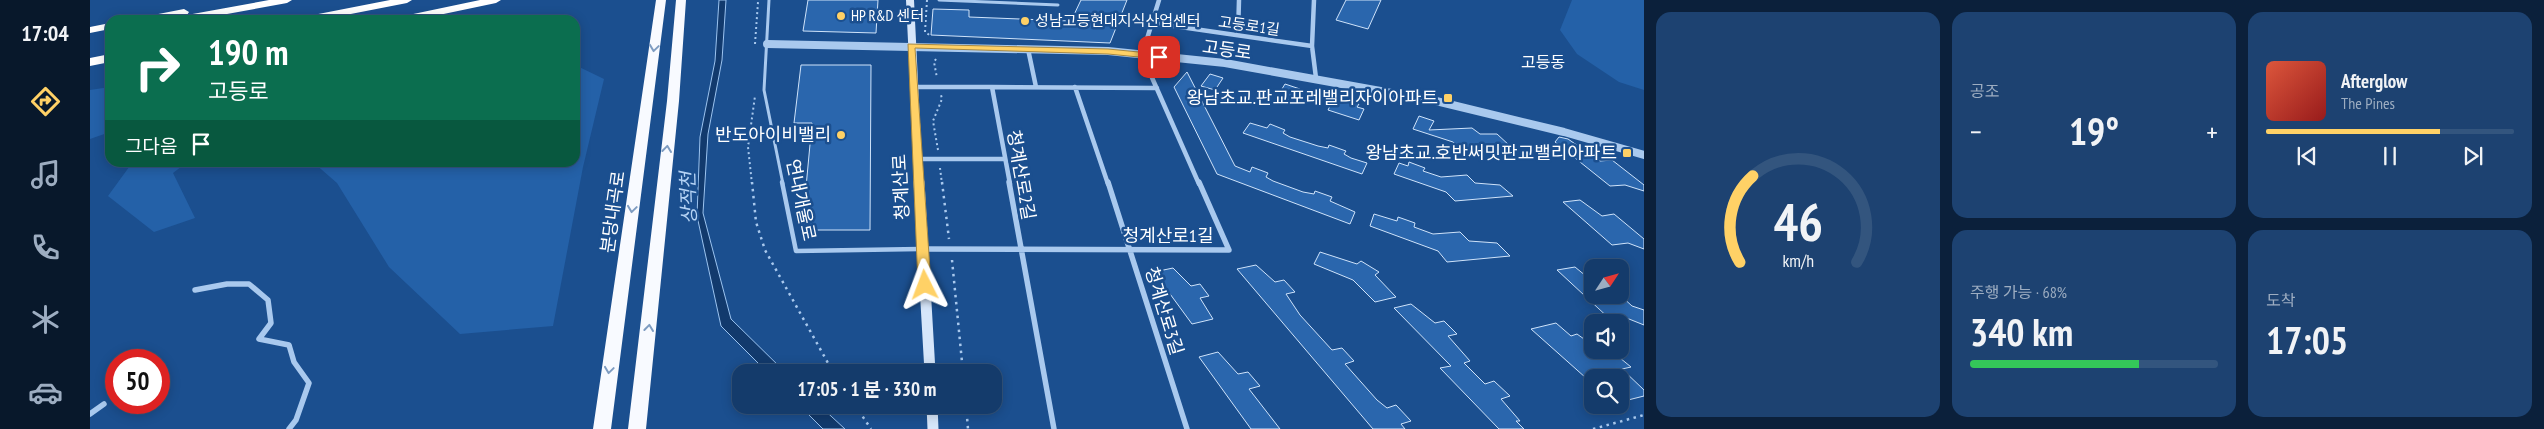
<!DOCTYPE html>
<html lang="ko">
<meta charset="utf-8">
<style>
:root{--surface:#143b6b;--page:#1d4271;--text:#f1f3f6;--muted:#9dadc1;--line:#33557e;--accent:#ffd166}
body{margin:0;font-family:"PT Sans Narrow","Noto Sans KR",sans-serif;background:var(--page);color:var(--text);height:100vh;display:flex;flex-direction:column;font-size:19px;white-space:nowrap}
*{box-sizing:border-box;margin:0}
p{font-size:16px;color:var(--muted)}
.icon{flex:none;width:28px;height:28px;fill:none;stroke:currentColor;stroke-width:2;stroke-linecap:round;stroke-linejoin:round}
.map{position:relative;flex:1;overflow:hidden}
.side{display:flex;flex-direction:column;gap:12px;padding:12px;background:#0b203b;width:900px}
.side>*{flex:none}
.hud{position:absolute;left:15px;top:15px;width:475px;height:152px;border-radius:15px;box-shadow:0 2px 12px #0003,0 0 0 1px var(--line);background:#0b6e4f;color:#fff;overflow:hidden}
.needle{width:32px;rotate:54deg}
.buttons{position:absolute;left:1494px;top:259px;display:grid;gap:10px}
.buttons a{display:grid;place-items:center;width:45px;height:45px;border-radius:10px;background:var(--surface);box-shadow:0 2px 12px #0003,0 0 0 1px var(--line);font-size:25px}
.speed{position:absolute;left:15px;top:349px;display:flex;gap:10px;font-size:25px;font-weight:700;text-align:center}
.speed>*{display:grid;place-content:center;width:65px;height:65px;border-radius:50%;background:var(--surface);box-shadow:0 2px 12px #0003,0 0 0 1px var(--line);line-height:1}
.speed .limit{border:8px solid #d22;background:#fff;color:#111}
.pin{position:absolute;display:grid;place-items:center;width:42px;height:42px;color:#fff;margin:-21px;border-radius:10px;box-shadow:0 2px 8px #0006}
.me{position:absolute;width:55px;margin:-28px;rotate:357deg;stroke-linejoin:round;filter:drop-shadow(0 0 4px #0008)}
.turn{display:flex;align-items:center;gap:18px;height:105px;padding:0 20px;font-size:22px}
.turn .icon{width:65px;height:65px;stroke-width:2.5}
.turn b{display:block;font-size:35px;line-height:42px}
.then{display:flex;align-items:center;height:48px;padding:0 20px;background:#0003;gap:10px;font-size:19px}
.big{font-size:38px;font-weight:700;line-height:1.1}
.side .card{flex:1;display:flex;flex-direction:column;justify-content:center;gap:8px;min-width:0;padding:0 18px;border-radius:15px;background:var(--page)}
.side .dial{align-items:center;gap:0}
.dial svg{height:130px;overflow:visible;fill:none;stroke:var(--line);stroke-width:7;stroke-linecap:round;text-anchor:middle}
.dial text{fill:var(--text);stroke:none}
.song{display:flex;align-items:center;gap:15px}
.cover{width:60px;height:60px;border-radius:8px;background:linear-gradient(135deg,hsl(10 70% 55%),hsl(0 70% 35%))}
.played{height:5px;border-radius:2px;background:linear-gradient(90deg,var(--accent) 70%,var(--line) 70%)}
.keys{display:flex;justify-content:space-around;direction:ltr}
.heat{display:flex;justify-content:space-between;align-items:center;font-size:28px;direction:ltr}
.charge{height:8px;border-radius:4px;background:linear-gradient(90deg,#34c759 68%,var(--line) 0)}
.side .tiles{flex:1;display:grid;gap:12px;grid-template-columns:repeat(3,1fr)}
.card:first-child{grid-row:span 2}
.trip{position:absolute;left:642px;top:364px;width:270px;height:50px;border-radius:15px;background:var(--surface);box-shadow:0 2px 12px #0003,0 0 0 1px var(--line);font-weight:700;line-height:50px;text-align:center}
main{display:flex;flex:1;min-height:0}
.tab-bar{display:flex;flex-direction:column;width:90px;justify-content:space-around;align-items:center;background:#08182b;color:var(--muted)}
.tab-bar .icon{width:35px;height:35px}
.tab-bar .active{color:var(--accent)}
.tab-bar b{font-size:22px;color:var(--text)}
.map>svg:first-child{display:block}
.green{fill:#2461a8}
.water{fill:#123a6d;stroke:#9cc4f0}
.building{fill:#2a66ad;stroke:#cfe3fa}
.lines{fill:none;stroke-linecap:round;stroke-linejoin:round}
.path-far1{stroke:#a9c9ee;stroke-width:2;stroke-dasharray:2 3;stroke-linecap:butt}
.path{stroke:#a9c9ee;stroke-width:2.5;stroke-dasharray:2.5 4.5;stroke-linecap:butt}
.service-far1{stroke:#a9c9ee;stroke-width:3}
.service{stroke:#a9c9ee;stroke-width:4.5}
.minor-far1{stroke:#a9c9ee;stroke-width:4.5}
.minor{stroke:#a9c9ee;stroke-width:5.5}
.tertiary{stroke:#a9c9ee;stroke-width:8}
.secondary-far1{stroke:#d6e6fa;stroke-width:8}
.secondary{stroke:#d6e6fa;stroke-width:11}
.trunk{fill:#f8faff;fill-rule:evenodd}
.motorway{fill:#fff;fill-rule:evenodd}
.oneway{stroke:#7e9cc1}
.route{fill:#ffd166;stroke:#a68842}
.poi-dot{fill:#ffd166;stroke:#1b4f8f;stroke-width:2}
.labels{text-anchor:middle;stroke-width:5;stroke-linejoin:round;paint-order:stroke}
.far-poi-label{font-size:15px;fill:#fff;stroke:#1b4f8f;text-anchor:start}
.far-street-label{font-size:15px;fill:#fff;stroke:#1b4f8f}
.far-quarter-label{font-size:16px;fill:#fff;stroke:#1b4f8f}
.street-label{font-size:18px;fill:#fff;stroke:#1b4f8f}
.poi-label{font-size:18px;fill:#fff;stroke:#1b4f8f;text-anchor:end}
.water-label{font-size:19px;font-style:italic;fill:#b5d3f5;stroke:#1b4f8f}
</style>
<main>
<nav class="tab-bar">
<b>17:04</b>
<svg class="icon active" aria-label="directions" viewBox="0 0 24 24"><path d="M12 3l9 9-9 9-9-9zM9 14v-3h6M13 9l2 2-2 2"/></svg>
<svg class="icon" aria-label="music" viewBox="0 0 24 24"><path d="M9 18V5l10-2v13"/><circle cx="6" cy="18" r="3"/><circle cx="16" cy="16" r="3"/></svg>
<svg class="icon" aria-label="phone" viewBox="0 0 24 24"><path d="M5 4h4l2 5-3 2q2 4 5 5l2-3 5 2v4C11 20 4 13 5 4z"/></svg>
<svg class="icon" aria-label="climate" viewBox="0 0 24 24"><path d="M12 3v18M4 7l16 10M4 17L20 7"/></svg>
<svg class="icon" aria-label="car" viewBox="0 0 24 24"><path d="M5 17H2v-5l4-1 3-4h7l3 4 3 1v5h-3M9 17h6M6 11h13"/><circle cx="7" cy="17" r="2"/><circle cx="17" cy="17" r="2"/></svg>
</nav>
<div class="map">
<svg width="1554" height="429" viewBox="0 0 1554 429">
<rect width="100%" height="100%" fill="#1b4f8f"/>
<!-- green -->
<path class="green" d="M1482 0H1554V90L1529 82 1487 54 1470 30Z
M485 65 514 79 493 167 463 326 370 334 299 267 247 183 224 163 485 162Z
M20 87V132L0 139V90Z
M42 163H96L83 173 105 218 64 232 18 196Z"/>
<!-- water -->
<path class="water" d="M629 0H636L632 60 618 134 613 213 641 319 695 372H677L631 326 607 216 610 137 625 61Z
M709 405H729L755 429H733Z"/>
<!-- building -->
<path class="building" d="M718 0H788L786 33 713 31Z
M991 0H1037L1020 43 841 35 843 9 879 10V17L981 21Z
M1256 0H1291L1278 29 1246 20Z
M711 65H781L780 230H712L722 123H704Z
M1097 72 1145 166 1160 172 1162 167 1178 173 1176 177 1183 181 1213 192 1224 194 1225 191 1242 197 1240 201 1265 212 1260 224 1127 174 1084 87Z
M1120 74 1133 78 1125 90 1111 86Z
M1195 84 1210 89 1201 101 1187 97Z
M1243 100 1252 102 1253 100 1269 104 1267 107 1274 109 1269 120 1238 110Z
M1329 116 1344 121 1339 130 1382 128 1390 134H1407L1420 146 1372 150 1363 142 1323 129Z
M1160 123 1177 128 1180 124 1195 130 1193 133 1200 137 1228 146 1238 148 1239 145 1256 151 1254 154 1261 158 1277 163 1272 174 1153 133Z
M1469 137 1478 139 1510 161 1522 160 1554 185V191L1535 185 1520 186 1465 142Z
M1319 162 1335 168 1333 171 1351 177 1377 175 1385 183 1410 185 1423 196 1365 201 1356 192 1304 174 1309 163 1318 166Z
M1490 200 1512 216 1524 214 1554 239V249L1538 243 1522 245 1473 202Z
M1284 214 1307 221 1308 217 1325 223 1324 227 1343 234 1370 232 1379 241 1407 243 1420 256 1357 262 1348 251 1280 226Z
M1230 252 1267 264 1271 261 1289 272 1285 275 1306 297 1285 302 1263 280 1224 264Z
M1166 265 1185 282 1194 280 1205 292 1196 294 1210 315 1242 350 1252 348 1264 361 1255 364 1287 400 1297 408 1306 405 1321 421 1311 424 1315 429H1283L1147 269Z
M1485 267 1502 281V295H1530L1542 306 1554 310V325L1539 319 1522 321 1467 270Z
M1083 268 1101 286 1110 284 1119 296 1110 298 1123 319 1102 324 1064 272Z
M1321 304 1345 323 1354 321 1367 334 1358 336 1380 361 1374 363 1395 384 1404 381 1420 396 1411 399 1430 421H1426L1434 429H1409L1350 368 1361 366 1304 308Z
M1466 323 1481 336 1487 334 1494 339 1502 346V350H1509L1515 355 1524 353 1541 367 1532 369 1554 390V396L1530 402V378H1496L1441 329Z
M1128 352 1148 374 1158 372 1170 386 1159 389 1190 429H1161L1109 357Z"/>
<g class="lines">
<!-- path-far1 -->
<path class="path-far1" d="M837 0 835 32 841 36
M665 44 668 2
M846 59 844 62 847 78
M848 150 843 121 852 99 851 95
M850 168 852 184
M662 184 658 147 665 96"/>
<!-- path -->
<path class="path" d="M662 182 666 222 675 250 743 372
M852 182 859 239
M862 260 873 372
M765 405 781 429
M876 405 878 429
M1503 429 1554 415"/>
<!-- service-far1 -->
<path class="service-far1" d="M679 0 674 90 693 184
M849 0 968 5"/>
<!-- service -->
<path class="service" d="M692 182 706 251 830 249"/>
<!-- minor-far1 -->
<path class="minor-far1" d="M1069 0 1052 55 1109 184
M1063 23 1222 46 1224 0
M1148 35 1149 0
M1222 46 1226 78
M938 49 946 87
M823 87H902
M985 87 1018 184
M827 159H915
M920 184 902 87 1067 88"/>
<!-- minor -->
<path class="minor" d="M919 182 964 429
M1018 182 1097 429
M833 249 1139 250 1109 182
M105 290 137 284H159L178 300 181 323 169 339 199 345 204 362 219 383 206 420 199 429
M0 414 14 404"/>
<!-- tertiary -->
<path class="tertiary" d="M677 44 1018 51 1135 63 1346 101 1474 132 1554 155"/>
<!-- secondary-far1 -->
<path class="secondary-far1" d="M820 0 829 184"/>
<!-- secondary -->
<path class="secondary" d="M829 182 840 372
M842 405 843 429"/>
<!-- trunk -->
<path class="trunk" d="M566 0H576L521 429H503Z
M586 0H596L589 101 556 429H538L577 101Z"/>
<!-- motorway -->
<path class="motorway" d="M179 0H202L197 3 104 20H79L81 18 47 20 53 17 94 9 99 12 97 15Z
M300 0H322L317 3 230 20H207L213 17Z
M390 0H411L406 3 325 20H303L309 17Z
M20 23V29L0 33V27Z
M20 54V62L0 66V58Z"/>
</g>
<!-- one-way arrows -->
<defs><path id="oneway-chevron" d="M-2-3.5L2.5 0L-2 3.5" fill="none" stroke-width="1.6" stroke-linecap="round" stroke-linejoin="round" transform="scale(1.25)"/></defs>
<g class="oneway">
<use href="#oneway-chevron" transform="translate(564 48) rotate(98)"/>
<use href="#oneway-chevron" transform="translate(577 149) rotate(-83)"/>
<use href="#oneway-chevron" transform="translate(542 209) rotate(98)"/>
<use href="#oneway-chevron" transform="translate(559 328) rotate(-83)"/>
<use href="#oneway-chevron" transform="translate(519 370) rotate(98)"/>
</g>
<!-- route -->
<path class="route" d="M818 44 1018 49 1069 54 1073 57 1069 59 1018 54 825 48 841 285 835 289 828 285Z"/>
<!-- markers -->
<g class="poi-dot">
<circle cx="751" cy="16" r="5"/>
<circle cx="935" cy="21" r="5"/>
<rect x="1353" y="93" width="10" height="10" rx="2.5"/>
<circle cx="751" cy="135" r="5"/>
<rect x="1532" y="148" width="10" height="10" rx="2.5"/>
</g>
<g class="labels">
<!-- far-poi labels -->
<g class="far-poi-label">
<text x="761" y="21">HP R&amp;D 센터</text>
<text x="945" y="26">성남고등현대지식산업센터</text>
</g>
<!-- far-street labels -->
<g class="far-street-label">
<text transform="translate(1159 26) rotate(8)" y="5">고등로1길</text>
</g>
<!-- far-quarter labels -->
<g class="far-quarter-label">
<text x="1453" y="68">고등동</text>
</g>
<!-- street labels -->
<g class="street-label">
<text transform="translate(1137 50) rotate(8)" y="6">고등로</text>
<text transform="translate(931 175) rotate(80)" y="6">청계산로2길</text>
<text transform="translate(811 187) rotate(-93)" y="6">청계산로</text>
<text transform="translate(711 200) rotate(78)" y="6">연내개울로</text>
<text transform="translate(523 212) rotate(-82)" y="6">분당내곡로</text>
<text x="1078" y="242">청계산로1길</text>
<text transform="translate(1074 311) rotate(73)" y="6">청계산로3길</text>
</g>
<!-- poi labels -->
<g class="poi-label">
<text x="1348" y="104">왕남초교.판교포레밸리자이아파트</text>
<text x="741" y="141">반도아이비밸리</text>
<text x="1527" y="159">왕남초교.호반써밋판교밸리아파트</text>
</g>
<!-- water labels -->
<g class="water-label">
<text transform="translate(598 198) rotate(-92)" y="7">상적천</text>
</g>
</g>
</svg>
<div class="buttons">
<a><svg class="needle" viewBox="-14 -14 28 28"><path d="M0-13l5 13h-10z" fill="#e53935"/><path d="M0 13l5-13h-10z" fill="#9dadc1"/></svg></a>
<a><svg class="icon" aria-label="sound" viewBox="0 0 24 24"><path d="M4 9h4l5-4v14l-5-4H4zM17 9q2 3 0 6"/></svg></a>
<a><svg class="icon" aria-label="search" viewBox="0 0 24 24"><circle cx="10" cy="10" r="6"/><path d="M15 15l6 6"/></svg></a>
</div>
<div class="speed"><div class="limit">50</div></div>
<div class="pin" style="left:1069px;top:57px;background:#d93025"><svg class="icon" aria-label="arrive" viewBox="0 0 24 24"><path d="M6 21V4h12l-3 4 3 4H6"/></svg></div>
<svg class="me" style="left:835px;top:285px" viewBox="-20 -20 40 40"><path d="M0-17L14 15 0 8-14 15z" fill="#ffd166" stroke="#fff" stroke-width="4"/></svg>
<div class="trip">17:05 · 1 분 · 330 m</div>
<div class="hud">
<div class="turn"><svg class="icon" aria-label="right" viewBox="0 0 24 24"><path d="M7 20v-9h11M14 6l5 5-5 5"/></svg><div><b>190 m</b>고등로</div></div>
<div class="then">그다음<svg class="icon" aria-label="arrive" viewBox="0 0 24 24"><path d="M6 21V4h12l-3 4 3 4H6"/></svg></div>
</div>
</div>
<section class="side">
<div class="tiles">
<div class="card dial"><svg viewBox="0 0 100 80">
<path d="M14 69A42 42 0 1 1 86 69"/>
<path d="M14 69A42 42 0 0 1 22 16" stroke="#ffd166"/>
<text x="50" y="56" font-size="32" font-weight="700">46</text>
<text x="50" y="72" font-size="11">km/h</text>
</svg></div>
<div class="card"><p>공조</p>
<div class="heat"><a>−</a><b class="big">19°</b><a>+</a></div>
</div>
<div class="card">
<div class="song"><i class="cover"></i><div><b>Afterglow</b><p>The Pines</p></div></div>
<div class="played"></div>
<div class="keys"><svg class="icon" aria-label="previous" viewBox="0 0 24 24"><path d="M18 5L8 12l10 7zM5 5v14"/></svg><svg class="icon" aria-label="pause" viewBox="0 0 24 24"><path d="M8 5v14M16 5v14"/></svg><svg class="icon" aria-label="next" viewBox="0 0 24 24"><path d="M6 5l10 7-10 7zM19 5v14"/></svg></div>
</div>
<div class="card"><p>주행 가능 · 68%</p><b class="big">340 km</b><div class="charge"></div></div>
<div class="card"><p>도착</p><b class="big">17:05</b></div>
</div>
</section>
</main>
